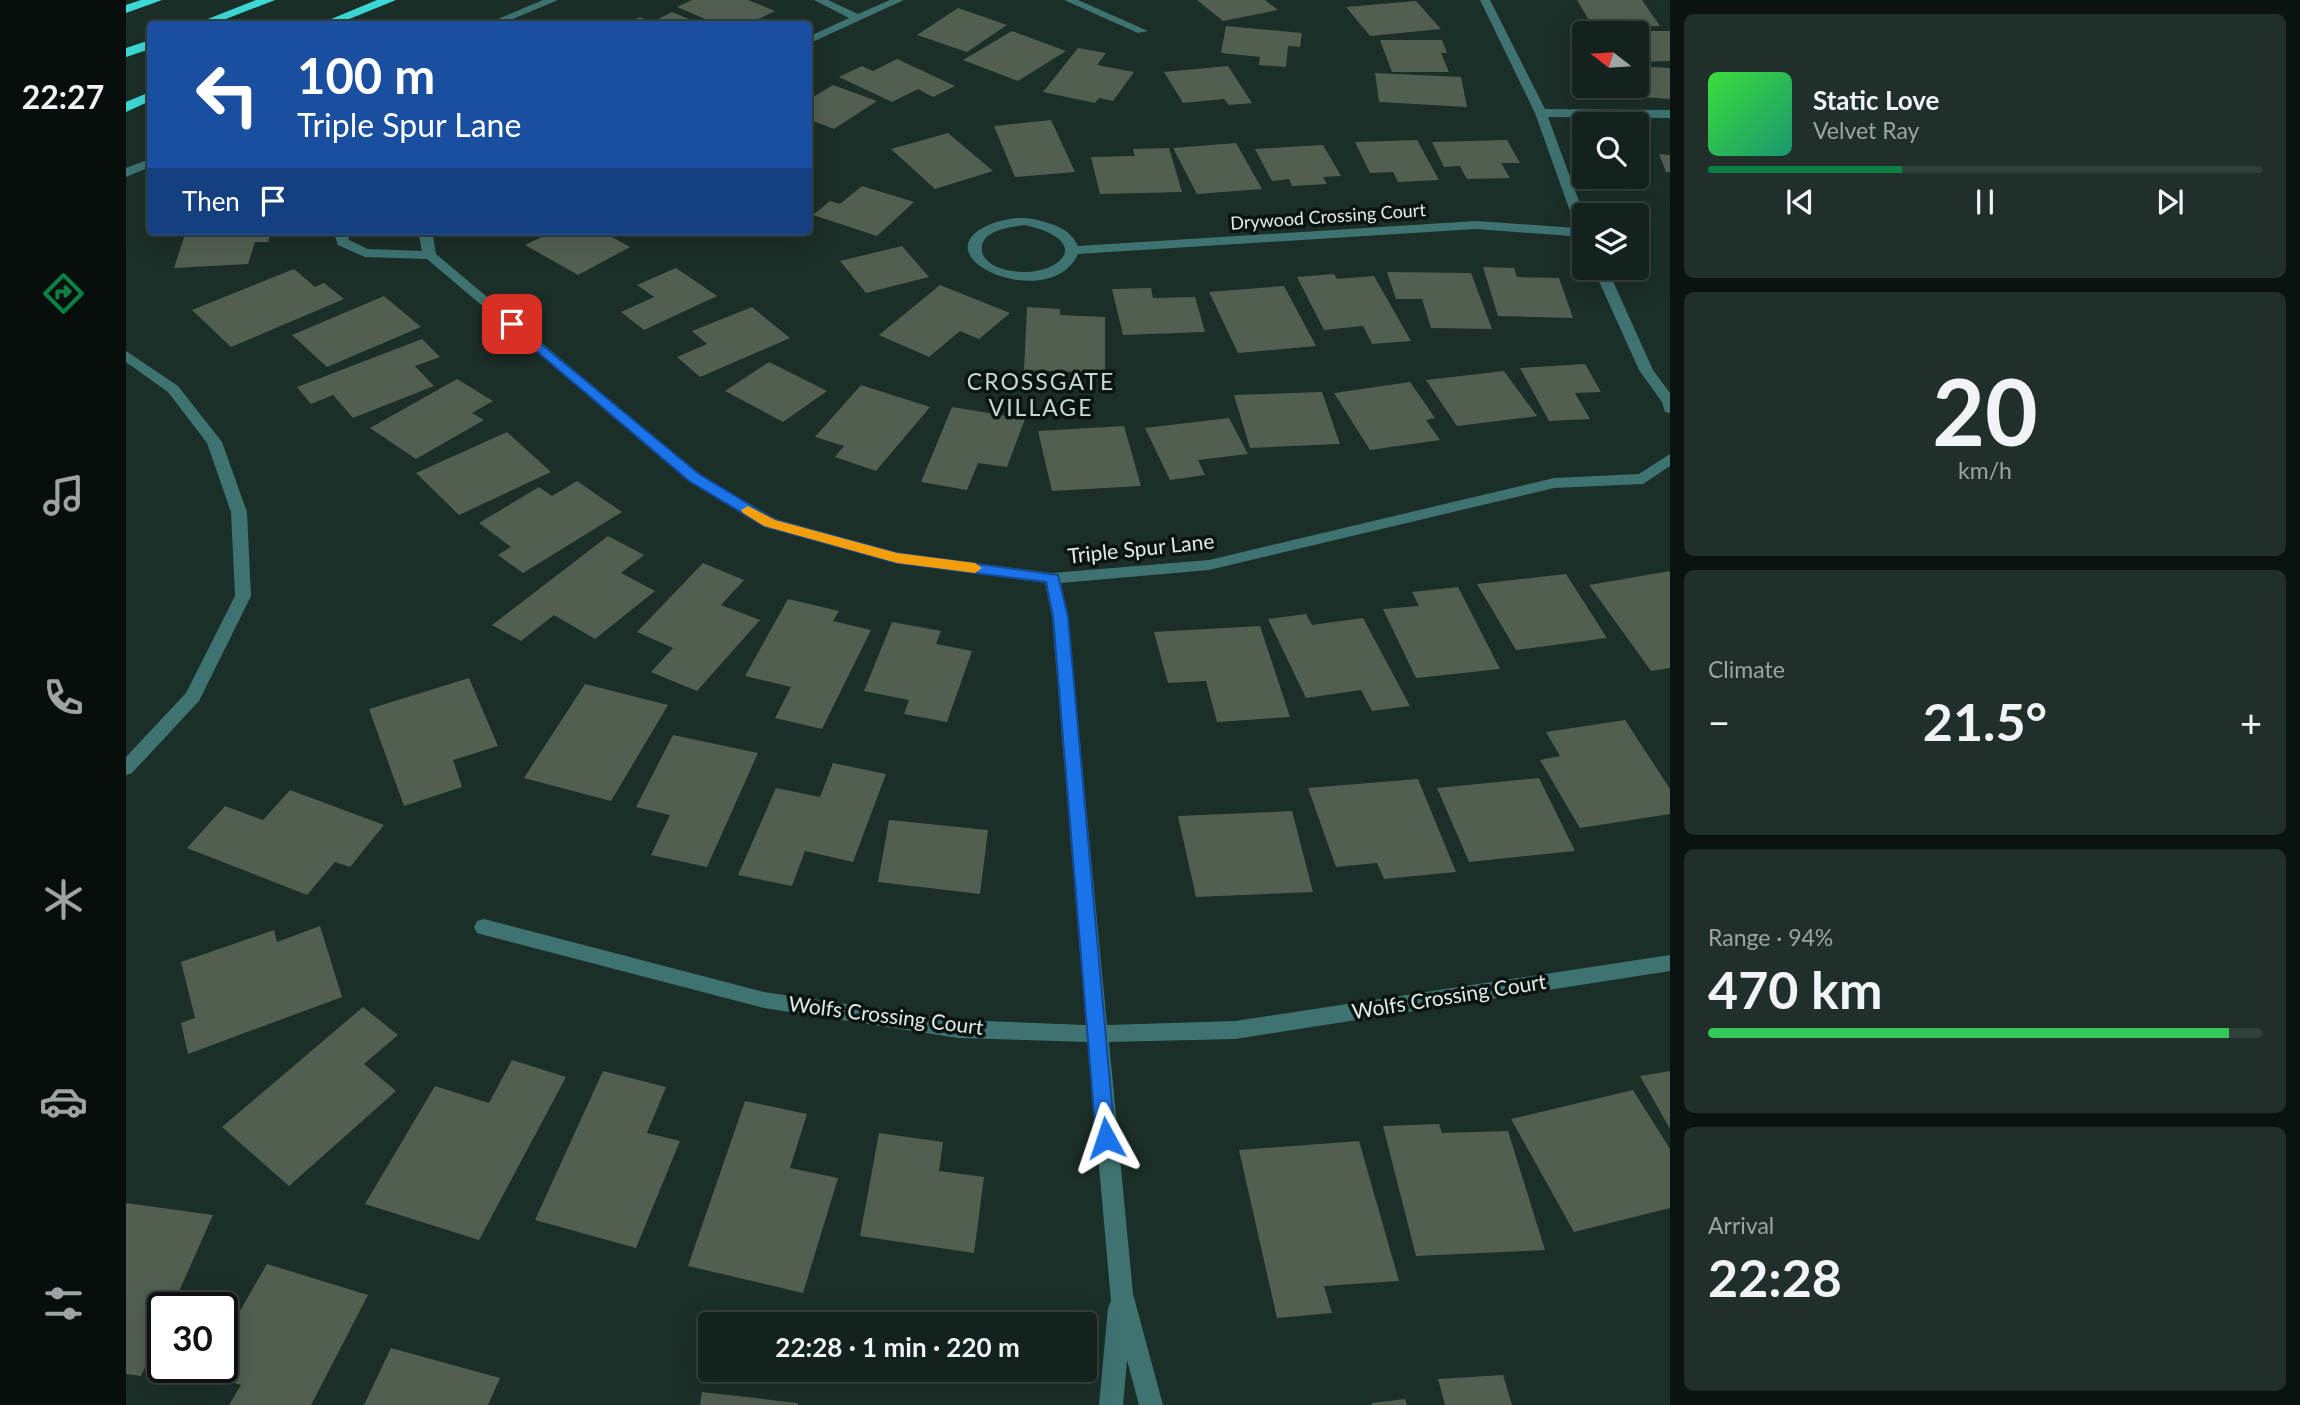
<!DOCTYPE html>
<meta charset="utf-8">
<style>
:root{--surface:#14221d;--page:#212f2a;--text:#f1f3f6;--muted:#9da4a4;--line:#333f3b;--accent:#0b8043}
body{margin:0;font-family:Lato,sans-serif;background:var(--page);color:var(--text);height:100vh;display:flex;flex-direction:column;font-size:26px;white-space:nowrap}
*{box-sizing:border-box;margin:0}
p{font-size:23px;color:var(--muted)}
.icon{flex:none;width:38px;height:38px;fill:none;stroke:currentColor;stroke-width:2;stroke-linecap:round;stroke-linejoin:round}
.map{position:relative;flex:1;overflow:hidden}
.details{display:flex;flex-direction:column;gap:14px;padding:14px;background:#0b1310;width:630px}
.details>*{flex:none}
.top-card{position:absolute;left:21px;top:21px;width:665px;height:214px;border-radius:7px;box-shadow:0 7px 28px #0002,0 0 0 2px var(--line);background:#1a4fa0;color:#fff;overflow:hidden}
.needle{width:46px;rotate:287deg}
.fabs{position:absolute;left:1446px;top:21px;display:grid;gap:14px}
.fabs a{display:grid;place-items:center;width:77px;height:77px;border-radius:7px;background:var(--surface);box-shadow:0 7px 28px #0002,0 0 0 2px var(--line);font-size:35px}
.speed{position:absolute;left:21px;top:1292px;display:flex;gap:14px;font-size:35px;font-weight:700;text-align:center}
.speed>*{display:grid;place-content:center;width:91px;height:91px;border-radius:50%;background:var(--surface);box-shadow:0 7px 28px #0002,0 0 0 2px var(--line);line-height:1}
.speed .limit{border:4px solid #111;border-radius:10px;background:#fff;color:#111}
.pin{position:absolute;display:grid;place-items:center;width:60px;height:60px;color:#fff;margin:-30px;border-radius:14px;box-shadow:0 4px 10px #0006}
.me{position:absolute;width:77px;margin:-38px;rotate:355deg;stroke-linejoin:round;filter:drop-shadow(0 0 5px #0008)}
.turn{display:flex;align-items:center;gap:24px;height:147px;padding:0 35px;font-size:32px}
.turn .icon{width:91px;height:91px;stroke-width:2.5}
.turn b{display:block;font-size:49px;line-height:60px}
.then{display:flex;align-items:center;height:66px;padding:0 35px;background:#0003;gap:14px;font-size:26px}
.big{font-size:52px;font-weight:700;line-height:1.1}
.details .widget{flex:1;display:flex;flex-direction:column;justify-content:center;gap:10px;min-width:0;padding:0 24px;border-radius:10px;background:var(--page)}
.details .dial{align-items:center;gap:0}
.dial b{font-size:91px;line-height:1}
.song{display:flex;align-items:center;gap:21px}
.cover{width:84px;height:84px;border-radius:10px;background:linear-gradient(135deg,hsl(120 70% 55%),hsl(160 70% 35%))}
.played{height:7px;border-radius:4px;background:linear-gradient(90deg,var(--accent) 35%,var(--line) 35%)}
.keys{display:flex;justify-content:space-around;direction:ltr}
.heat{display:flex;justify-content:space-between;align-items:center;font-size:38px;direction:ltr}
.charge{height:10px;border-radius:5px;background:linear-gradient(90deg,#34c759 94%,var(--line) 0)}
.trip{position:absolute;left:572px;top:1312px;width:399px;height:70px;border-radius:7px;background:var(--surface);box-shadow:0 7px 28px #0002,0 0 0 2px var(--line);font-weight:700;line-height:70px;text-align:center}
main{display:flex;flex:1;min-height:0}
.tabs{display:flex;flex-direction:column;width:126px;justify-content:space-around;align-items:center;background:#080e0c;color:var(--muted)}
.tabs .icon{width:49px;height:49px}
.tabs .active{color:var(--accent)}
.tabs b{font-size:32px;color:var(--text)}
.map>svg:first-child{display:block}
.building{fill:#515f51}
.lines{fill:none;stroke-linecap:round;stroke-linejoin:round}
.minor{fill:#3e7372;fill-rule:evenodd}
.tertiary{fill:#3e7372;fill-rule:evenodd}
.motorway{fill:#3cd9d6;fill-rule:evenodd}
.route{fill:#1a73e8;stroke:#114b97;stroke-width:2}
.slow{fill:#f59e0b}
.labels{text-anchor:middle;stroke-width:7;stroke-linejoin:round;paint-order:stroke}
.far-street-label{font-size:18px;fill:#e1ede8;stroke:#0c1411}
.street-label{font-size:21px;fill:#e1ede8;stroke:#0c1411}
.neighbourhood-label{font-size:23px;letter-spacing:2px;fill:#c2dad1;stroke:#0c1411}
</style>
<main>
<nav class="tabs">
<b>22:27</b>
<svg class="icon active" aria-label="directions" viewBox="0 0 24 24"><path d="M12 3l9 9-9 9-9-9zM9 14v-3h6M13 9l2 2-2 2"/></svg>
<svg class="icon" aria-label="music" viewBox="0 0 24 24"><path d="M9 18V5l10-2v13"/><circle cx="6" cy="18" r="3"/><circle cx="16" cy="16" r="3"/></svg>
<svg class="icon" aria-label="phone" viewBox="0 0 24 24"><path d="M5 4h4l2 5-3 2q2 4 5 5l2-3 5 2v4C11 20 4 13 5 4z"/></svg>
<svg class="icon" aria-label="climate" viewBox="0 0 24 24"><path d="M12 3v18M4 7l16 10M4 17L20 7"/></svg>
<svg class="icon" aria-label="car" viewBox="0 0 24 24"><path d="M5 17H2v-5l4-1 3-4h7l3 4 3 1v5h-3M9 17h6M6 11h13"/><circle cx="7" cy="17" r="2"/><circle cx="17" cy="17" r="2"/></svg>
<svg class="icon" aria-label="filters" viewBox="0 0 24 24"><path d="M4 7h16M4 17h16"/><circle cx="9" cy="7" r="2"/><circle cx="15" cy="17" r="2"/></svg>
</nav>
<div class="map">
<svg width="1544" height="1405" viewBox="0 0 1544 1405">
<rect width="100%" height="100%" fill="#1b2e27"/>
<!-- building -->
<path class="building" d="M566 0H622L649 11 622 24H591L551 7Z
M1071 0H1139L1152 10 1097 21Z
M1451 0H1516L1534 26 1467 27Z
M1290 1 1315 29 1244 36 1220 7Z
M832 8 881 25 841 52 791 35Z
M546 12 575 24H497L514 17 526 22Z
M1100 26 1176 33 1174 47 1162 46 1160 67 1133 65 1134 57 1095 53Z
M886 31 940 51 892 81 837 60Z
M1510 31H1544V61L1510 62Z
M1254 40H1316L1321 53H1315L1323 72H1266Z
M952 48 980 53 971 65 1008 72 987 101 973 98 969 103 917 92Z
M771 59 829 86 807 97 792 89 766 102 713 77 736 66 747 71Z
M1102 66 1126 103 1103 105 1098 99 1057 103 1038 72Z
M1510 66 1544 68V99L1502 96 1499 86H1510Z
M1249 73 1335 77 1341 107 1253 102Z
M707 85 751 101 708 129 682 119V96L687 97Z
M925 120 949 172 889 177 868 126Z
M822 133 867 171 809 189 765 149Z
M1291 140 1313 180 1272 182 1267 172 1244 173 1229 142Z
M1381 140 1394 163H1375L1384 178 1341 179 1334 166 1318 167 1306 142Z
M1110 143 1136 189 1071 194 1047 148Z
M1197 145 1215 176 1197 177 1201 184 1166 186 1163 179 1146 181 1129 149Z
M1043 148 1056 192 974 194 965 157 1009 156 1007 149Z
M1533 154 1544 155V172H1540Z
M736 186 788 202 751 236 687 215 704 201 714 204Z
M60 231H145L142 242H129L122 264 48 268Z
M421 231H475L504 247 452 275 399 245 424 233Z
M776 246 803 277 740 293 714 261Z
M1357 267 1388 268 1391 277 1433 278 1447 318 1372 316Z
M550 268 591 296 518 330 495 312 528 297 511 285Z
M168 269 189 287 198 283 218 299 105 347 66 310Z
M1261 272 1345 273 1366 329 1305 328 1296 299H1270Z
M1208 274 1211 279 1248 276 1285 341 1246 344 1237 326 1198 330 1171 277Z
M814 285 884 313 853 339 834 331 803 357 753 335Z
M1158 286 1190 346 1112 353 1083 292Z
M1025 288 1027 298 1069 297 1079 332 997 335 986 289Z
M258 296 295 327 201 367 166 335Z
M626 307 664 338 574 377 551 357 581 344 566 331Z
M901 307 934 309V315L979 317V373L898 370Z
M296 339 314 357 289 366 308 386 227 418 207 395 185 404 171 387Z
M643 362 701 391 657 422 599 391Z
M1459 364 1475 392 1449 393 1464 419 1423 421 1394 368Z
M1378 371 1411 416 1331 426 1300 380Z
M331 379 367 401 346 413 358 420 290 459 244 428Z
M1284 382 1309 418 1300 420 1314 440 1244 450 1208 393Z
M735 385 804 407 750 471 709 457 718 446 689 437Z
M1196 392 1214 444 1124 448 1108 395Z
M826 407 899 419 881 467 852 463 841 490 795 482Z
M1103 418 1122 454 1072 460 1079 475 1044 480 1019 428Z
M998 426 1015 486 926 491 912 431Z
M381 432 425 472 333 515 290 473Z
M451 481 496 512 397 573 372 555 385 547 353 523 413 487 426 496Z
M482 536 518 555 495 573 529 591 469 639 428 615 395 641 366 625Z
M577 563 618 580 595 605 634 620 571 691 525 672 547 648 511 632Z
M1544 571V668L1525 671 1463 585Z
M1440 574 1481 638 1390 650 1351 584Z
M1332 587 1374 669 1290 678 1257 609 1293 606 1286 592Z
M662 599 713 611 707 621 745 630 696 729 649 718 665 687 619 676Z
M1180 614 1186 625 1237 618 1284 706 1246 711 1235 690 1180 698 1142 619Z
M766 622 815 631 810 644 846 651 821 722 778 714 783 700 738 691Z
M1134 626 1164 717 1091 722 1080 681 1042 683 1028 632Z
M343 678 372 746 327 760 336 787 278 806 243 709Z
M459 684 542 705 485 801 398 778Z
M1499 720 1544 789V814L1454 828 1414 760 1434 756 1420 732Z
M547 735 632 753 581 867 525 855 544 815 510 807Z
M707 763 760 774 727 862 679 851 666 886 612 875 650 788 694 797Z
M1413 778 1449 851 1343 862 1311 788Z
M1292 779 1330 872 1258 879 1251 863 1210 867 1182 788Z
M164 790 258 825 224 867 209 862 181 895 61 848 99 806 137 820Z
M1166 811 1187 892 1070 897 1052 816Z
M763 820 862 830 854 894 752 882Z
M194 926 216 997 62 1054 55 1023 69 1018 55 962 148 930 151 942Z
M237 1007 272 1035 238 1064 270 1091 163 1186 96 1127Z
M386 1060 440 1077 353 1240 239 1204 309 1086 363 1103Z
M477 1071 540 1087 521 1133 554 1141 510 1248 409 1220Z
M1544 1071V1129L1514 1076Z
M1507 1090 1544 1149V1208L1448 1232 1385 1119Z
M619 1101 681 1114 664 1168 712 1178 677 1293 562 1266Z
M1313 1124 1316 1133 1382 1131 1419 1250 1290 1256 1257 1126Z
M753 1133 817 1142 813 1171 858 1177 848 1253 734 1236Z
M1233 1141 1273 1281 1198 1286 1206 1313 1151 1318 1113 1150Z
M0 1203 87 1215 46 1307H37V1328L15 1376 0 1374Z
M141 1264 242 1295 185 1405H103L115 1385 78 1373 82 1367H96V1342Z
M265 1348 374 1378 362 1405H238Z
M1377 1375 1386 1405H1319L1312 1379Z
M576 1392 672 1403V1405H574Z
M1279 1399 1281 1405H1246V1403Z"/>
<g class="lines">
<!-- minor -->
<path class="minor" d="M688 0H702L732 14 764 0H778L682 44V37L723 18Z
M938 0H952L1022 31 1012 33Z
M1354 0H1364L1419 109 1544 110V118L1422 117 1458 215V237L1350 229 952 254C925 314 794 259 860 226 874 220 892 216 907 219 925 223 944 228 952 246L1350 221 1450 228 1409 113ZM899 225C982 244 918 288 869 266 863 263 856 257 856 250 854 230 885 227 899 225Z
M207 231H221L223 240 242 249 296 251 292 231H306L310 254 573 475 650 519 771 553 926 573 1083 560 1428 478 1513 474 1544 454V466L1517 484 1428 488 1083 570 935 583 942 617 981 1025 1109 1021 1544 955V971L1109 1039 983 1042 1007 1294 1037 1405H1013L1001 1360 997 1405H973L982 1308 985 1301 962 1042 832 1038 638 1008 358 935 351 933 348 927 351 921 358 919 638 992 832 1020 960 1025 926 617 919 583 771 563 638 527 563 481 301 259 239 257 212 245Z
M1467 268H1481L1527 370 1544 393V413L1539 412 1536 402 1513 370Z
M0 351 52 386 96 442 121 512 125 596 73 701 6 773 0 775V757L60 693 109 596 105 512 81 443 42 392 0 362Z"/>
<!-- tertiary -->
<path class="tertiary" d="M417 0H432L375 24H360Z
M24 159V167L0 177V168Z"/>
<!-- motorway -->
<path class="motorway" d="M15 0H36L0 13V5Z
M130 0H149L87 24H69Z
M251 0H270L211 24H193Z
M24 40V49L0 57V48Z
M24 92V101L0 112V102Z"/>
</g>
<!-- route -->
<path class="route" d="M386 320 573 474 649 520 771 553 932 575 942 617 989 1138 987 1144 980 1146 973 1144 970 1138 927 617 920 582 771 563 638 526 563 481 381 326 379 324Z"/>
<!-- slow -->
<path class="slow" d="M622 506 649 520 771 553 849 563 856 568 849 573 771 563 638 526 617 513 615 510Z"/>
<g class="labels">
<!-- far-street labels -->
<g class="far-street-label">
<text transform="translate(1202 217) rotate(-4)" y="6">Drywood Crossing Court</text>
</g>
<!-- street labels -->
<g class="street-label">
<text transform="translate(1015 549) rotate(-6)" y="7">Triple Spur Lane</text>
<text transform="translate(1323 997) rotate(-9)" y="7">Wolfs Crossing Court</text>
<text transform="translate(760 1016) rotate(7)" y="7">Wolfs Crossing Court</text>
</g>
<!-- neighbourhood labels -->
<g class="neighbourhood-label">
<text x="915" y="390">CROSSGATE<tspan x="915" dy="26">VILLAGE</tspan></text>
</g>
</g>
</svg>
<div class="fabs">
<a><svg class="needle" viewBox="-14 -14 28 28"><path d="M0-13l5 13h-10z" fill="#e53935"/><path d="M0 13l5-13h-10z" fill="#9da4a4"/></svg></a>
<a><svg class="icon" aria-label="search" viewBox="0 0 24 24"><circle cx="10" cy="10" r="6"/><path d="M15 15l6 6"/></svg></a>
<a><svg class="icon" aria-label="layers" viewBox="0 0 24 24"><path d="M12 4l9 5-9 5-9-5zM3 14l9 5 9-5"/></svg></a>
</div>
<div class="speed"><div class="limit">30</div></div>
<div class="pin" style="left:386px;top:324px;background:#d93025"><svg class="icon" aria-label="arrive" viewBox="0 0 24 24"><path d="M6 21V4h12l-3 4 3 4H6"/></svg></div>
<svg class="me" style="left:980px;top:1138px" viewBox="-20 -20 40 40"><path d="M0-17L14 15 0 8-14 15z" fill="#1a73e8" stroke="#fff" stroke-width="4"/></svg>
<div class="trip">22:28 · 1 min · 220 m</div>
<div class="top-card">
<div class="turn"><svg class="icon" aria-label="left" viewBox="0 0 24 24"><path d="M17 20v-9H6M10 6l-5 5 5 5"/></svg><div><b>100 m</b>Triple Spur Lane</div></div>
<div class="then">Then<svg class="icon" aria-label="arrive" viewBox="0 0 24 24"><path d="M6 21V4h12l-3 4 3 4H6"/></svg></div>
</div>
</div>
<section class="details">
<div class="widget">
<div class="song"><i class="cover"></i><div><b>Static Love</b><p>Velvet Ray</p></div></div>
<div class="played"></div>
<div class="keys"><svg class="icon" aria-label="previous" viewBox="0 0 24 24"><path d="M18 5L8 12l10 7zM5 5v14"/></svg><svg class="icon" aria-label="pause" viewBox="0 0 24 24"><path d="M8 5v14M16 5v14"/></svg><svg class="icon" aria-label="next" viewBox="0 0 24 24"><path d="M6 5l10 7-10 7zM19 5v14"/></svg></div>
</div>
<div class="widget dial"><b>20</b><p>km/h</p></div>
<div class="widget"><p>Climate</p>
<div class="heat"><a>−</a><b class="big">21.5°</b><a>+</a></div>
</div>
<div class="widget"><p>Range · 94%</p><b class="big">470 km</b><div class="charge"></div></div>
<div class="widget"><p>Arrival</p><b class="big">22:28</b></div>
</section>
</main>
